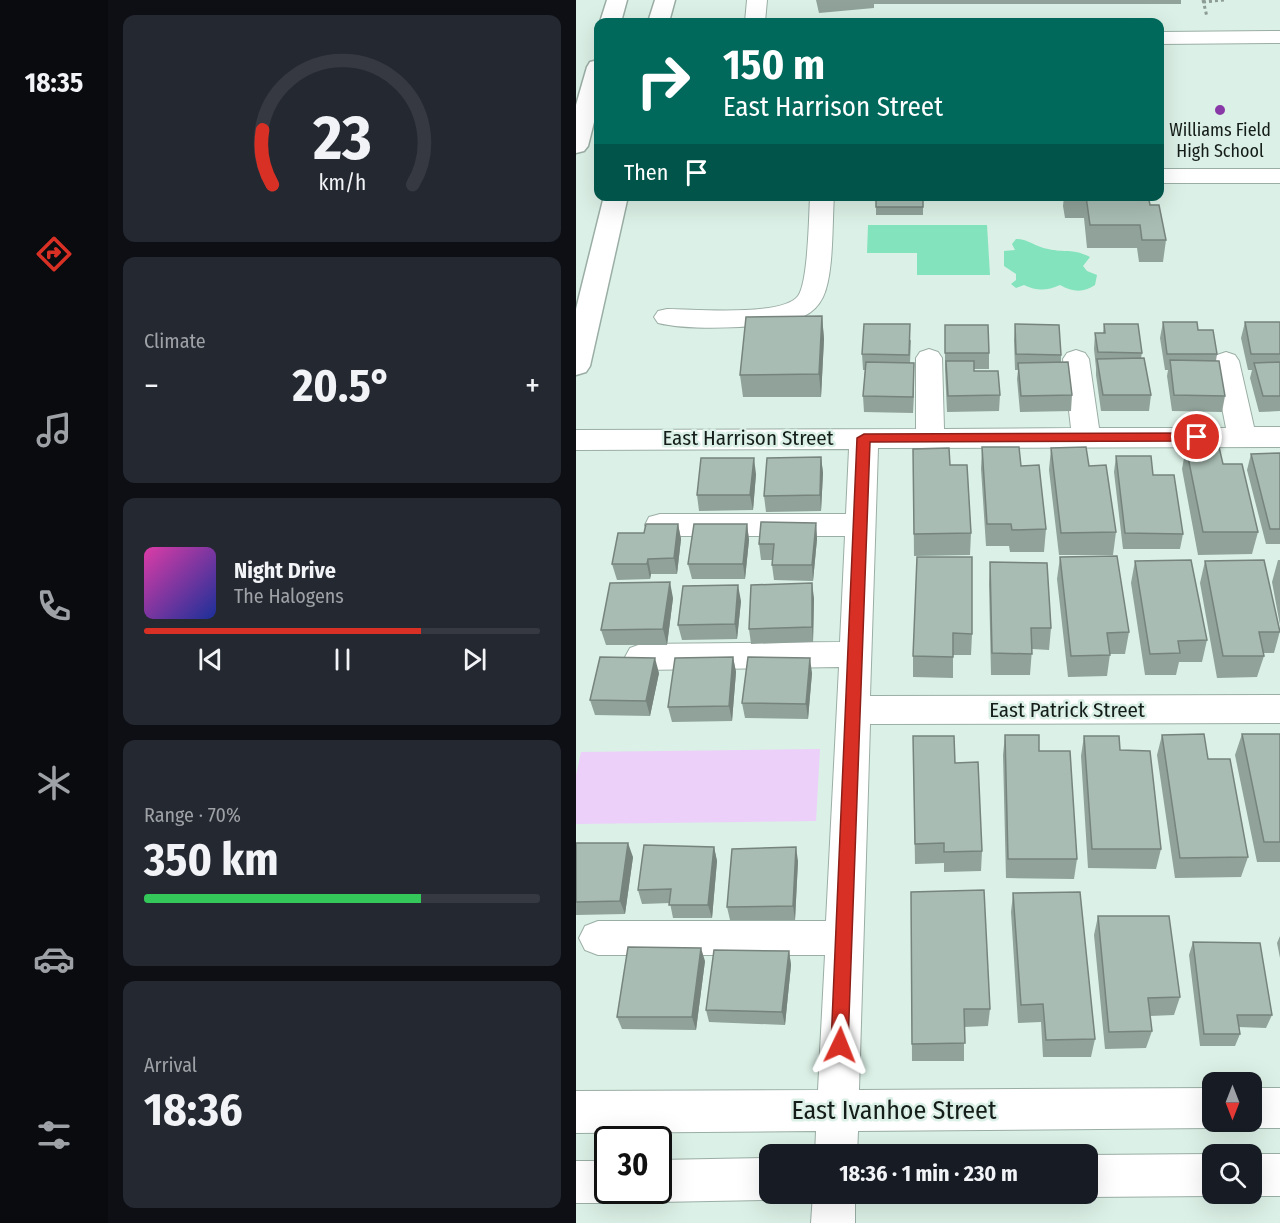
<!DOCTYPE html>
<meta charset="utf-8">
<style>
:root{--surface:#171b24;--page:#242831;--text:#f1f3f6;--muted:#9ea1a6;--line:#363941;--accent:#d93025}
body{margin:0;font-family:"Fira Sans Condensed",sans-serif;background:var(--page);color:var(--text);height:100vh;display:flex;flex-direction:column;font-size:22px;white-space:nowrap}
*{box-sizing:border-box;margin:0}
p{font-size:20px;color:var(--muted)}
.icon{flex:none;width:33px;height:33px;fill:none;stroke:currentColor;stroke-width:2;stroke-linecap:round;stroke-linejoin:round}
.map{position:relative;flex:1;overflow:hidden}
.side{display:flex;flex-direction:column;gap:15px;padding:15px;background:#0d0f14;width:468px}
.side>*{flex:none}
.banner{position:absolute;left:18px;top:18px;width:570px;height:183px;border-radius:12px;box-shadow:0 6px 24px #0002;background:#00695c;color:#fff;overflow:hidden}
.needle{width:39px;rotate:180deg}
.tools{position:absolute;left:626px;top:1072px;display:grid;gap:12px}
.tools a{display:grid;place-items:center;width:60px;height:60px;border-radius:12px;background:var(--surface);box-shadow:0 6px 24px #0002;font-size:30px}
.speed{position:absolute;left:18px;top:1126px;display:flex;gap:12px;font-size:30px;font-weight:700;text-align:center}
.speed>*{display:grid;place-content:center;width:78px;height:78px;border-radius:50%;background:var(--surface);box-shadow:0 6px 24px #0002;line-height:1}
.speed .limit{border:3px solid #111;border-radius:9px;background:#fff;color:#111}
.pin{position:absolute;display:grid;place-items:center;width:51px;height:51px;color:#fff;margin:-26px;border:3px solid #fff;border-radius:50%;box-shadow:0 2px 6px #0007}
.me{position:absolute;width:66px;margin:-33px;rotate:2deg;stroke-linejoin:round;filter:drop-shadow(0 0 4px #0008)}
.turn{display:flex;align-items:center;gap:21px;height:126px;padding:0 30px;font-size:27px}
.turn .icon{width:78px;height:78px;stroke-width:2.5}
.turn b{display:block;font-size:42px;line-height:51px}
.then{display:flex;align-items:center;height:57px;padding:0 30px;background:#0003;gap:12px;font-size:22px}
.big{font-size:45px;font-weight:700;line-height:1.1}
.side .card{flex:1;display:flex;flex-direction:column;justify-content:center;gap:9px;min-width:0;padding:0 21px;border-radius:12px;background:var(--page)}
.side .dial{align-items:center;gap:0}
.dial svg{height:156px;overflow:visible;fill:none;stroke:var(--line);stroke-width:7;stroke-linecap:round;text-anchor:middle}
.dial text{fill:var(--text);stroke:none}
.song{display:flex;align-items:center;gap:18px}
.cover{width:72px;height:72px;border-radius:9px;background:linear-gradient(135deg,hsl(320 70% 55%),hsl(230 70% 35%))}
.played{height:6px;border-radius:3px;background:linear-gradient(90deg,var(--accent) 70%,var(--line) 70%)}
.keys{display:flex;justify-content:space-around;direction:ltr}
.heat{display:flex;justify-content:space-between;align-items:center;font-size:33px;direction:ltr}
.charge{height:9px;border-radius:4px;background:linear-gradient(90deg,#34c759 70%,var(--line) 0)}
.trip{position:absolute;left:183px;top:1144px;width:339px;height:60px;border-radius:12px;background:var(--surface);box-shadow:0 6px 24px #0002;font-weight:700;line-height:60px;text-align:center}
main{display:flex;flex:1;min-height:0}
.tab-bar{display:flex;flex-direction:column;width:108px;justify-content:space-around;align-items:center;background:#090b0e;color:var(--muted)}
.tab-bar .icon{width:42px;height:42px}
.tab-bar .active{color:var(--accent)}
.tab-bar b{font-size:27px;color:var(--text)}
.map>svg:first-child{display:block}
.green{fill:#ecd0f9}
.water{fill:#82e3bd}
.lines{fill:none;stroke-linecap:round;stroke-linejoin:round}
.minor-casing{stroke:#9aaea5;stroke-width:2}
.major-casing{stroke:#9aaea5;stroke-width:3}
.path{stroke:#8d9c95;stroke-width:3;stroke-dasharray:3 3;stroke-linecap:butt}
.minor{fill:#fff;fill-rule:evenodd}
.major{fill:#fff;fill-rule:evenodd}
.wall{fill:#90a29a}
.shaded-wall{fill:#76847d}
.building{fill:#a8bcb3;stroke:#76847d;stroke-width:1.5}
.route{fill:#d93025;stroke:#8d1f18;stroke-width:1.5}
.poi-dot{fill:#8938a7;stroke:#dbf0e6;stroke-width:2}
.labels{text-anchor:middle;stroke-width:5;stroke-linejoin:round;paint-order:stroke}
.far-poi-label{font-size:18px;fill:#151d1a;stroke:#dbf0e6}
.street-label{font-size:21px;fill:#151d1a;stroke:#dbf0e6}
.near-street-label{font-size:26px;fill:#151d1a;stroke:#dbf0e6}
</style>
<main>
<nav class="tab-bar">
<b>18:35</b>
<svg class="icon active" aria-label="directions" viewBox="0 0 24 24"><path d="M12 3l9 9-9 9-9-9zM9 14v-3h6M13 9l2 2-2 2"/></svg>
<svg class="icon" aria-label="music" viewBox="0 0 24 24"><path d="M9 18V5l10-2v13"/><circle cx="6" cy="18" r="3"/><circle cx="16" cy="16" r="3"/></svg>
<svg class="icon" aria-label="phone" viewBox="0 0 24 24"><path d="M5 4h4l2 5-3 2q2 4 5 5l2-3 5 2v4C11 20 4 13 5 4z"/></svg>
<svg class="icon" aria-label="climate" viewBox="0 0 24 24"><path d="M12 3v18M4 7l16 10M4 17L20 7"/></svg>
<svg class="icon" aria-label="car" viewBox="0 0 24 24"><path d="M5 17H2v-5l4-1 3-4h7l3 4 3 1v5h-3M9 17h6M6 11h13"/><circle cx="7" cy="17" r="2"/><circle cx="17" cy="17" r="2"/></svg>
<svg class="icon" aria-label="filters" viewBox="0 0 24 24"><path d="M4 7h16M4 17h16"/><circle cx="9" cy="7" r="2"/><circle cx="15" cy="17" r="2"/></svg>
</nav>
<section class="side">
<div class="card dial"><svg viewBox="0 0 100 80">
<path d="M14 69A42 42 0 1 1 86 69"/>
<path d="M14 69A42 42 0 0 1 9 41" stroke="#d93025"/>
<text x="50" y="56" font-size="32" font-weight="700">23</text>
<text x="50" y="72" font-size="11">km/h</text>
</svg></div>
<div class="card"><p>Climate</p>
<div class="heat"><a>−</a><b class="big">20.5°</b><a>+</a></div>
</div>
<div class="card">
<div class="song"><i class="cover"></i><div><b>Night Drive</b><p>The Halogens</p></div></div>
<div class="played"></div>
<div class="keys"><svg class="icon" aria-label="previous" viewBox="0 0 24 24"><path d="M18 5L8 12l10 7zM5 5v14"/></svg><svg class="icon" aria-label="pause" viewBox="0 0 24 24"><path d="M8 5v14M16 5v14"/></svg><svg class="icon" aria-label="next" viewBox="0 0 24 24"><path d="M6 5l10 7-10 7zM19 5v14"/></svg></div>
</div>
<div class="card"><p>Range · 70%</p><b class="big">350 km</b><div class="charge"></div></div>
<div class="card"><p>Arrival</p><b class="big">18:36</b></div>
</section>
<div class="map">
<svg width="704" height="1223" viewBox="0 0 704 1223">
<rect width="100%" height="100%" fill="#dbf0e6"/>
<!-- green -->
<path class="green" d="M244 749 240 821 0 824V775L5 752Z"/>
<!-- water -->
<path class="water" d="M292 225H411L414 275H341V253H291Z
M440 239C453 239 459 247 472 249 490 253 496 248 514 257L507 266 511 271 521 275 519 285C507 293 497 292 484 285 470 291 461 291 448 285L440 288 435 284 440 280V274L428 266V251L439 250 436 244Z"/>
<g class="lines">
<defs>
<path id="minor" d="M171 0H191L189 22H169Z
M704 31V43L584 44V32Z
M584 169H704V183H584Z
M234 196H258C256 223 258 274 247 297 243 305 237 312 228 316 197 329 114 331 82 323L78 317 82 311 91 309C117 309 206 317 222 296 232 283 233 217 234 196Z
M353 349 362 352 366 358 368 429 495 428 487 359 491 353 500 350 509 353 513 359 523 428H650L637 361 641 355 650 352 659 355 663 361 678 427H704V447L302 448 294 696 704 695V723L294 724 283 1090 636 1088V1122H650L636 1128 282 1131 281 1155H239L240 1131 0 1133V1091L242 1090 249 955H22L9 950 3 938 9 926 22 921H250L263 667 65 670 54 666 49 657 54 648 65 644 264 642 269 536H84L73 533 69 525 73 517 84 514H270L273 449 0 450V430L340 429V358L344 352Z
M675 1088H704V1128H675L661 1122H675Z
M636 1154 639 1155H636V1194H641L636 1196 512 1197 504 1194H512V1155Z
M675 1154H704V1196H675L670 1194H675V1155H672Z
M194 1158V1194H209L194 1200 82 1202 67 1196 65 1191H82V1160Z
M0 1161H32V1191H49L47 1197 32 1203H0Z
M237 1194H279V1223H235Z"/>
<path id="major" d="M31 0H51L45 22H24Z
M79 0H99L93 22H72Z
M22 60V106L12 146 8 151 0 153V105L11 67 14 62Z
M28 196H52L14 366 10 372 0 375V309Z"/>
</defs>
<!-- minor casing -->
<use href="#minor" class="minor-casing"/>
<!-- major casing -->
<use href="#major" class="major-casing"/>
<!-- path -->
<path class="path" d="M627 0 631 17
M627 2 648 0"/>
<!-- minor -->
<use href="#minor" class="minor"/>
<!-- major -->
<use href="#major" class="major"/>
</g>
<!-- wall -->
<path class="wall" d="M240 0H605V4H298V8L243 13Z
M300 196H347V215H300Z
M488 196H563L574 205 590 240 587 262H563L561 248H511L508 218H489L487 206Z
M246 316 248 339 245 397H167L164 375Z
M587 322 622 330 641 354 640 361 649 396 646 412 596 411 591 376 592 370H589L584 338Z
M669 322H704V411L683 412 674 378 676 370H672L665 338Z
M439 324 485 355V362L496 395 495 411 444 412 441 379 442 370H439L438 340Z
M528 324 566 353 565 358 575 395 573 411H525L520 375V368L518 349 519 333H527Z
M369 325 413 353V369H398V371L424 395 423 411 371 412 369 369Z
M335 340 334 363H338L337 413 288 412 287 396 289 370H287L286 354Z
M406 447 445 466 470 529 468 552H434L433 546H410L405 469Z
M610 447 647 464 682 532 676 554 622 555 606 469Z
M475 448 540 532 537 555H483L473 470Z
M337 449 374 465 395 533 394 555 338 556Z
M704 453V544H690L671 470 675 454Z
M540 456 607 534 604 549H547L538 472Z
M245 457 247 473 245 511 190 512 188 496Z
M180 474 177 510 123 511 121 495Z
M240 523 241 539 237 581 198 580 196 565V560H185L183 544Z
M102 524 105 539 101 574H75L74 579 41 580 36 564 68 533Z
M171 524 173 540 169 579H116L112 564Z
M341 557 396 634 395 655H377V678L337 677V656Z
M484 557 553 632 549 654H534L531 676 492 677 481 579Z
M702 560H704V625L696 582Z
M559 561 631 640 626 662H603L600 675H569L555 583Z
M629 561 704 631 698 653H687L688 656 681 677 641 678 624 583Z
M414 562 475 628 473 650 456 649 454 675H415L413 584Z
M97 598 91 645H30L25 630Z
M238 598 237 642 175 644 173 629Z
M165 601 161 639 106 640 102 625Z
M157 657 160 672 156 721 96 722 92 707Z
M83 673 74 716 19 715 14 700Z
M236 673 232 719 169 718 166 703Z
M666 734H704V862H681L659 755Z
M429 735 463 751 501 859 498 879 430 878 427 755Z
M586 735 632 759 672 857 665 877 599 878 581 755Z
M337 736 379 763 406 851 405 871 368 872V863L339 864Z
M508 736 544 750 585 849 580 869 512 868 505 756Z
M0 843 57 857 49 914 0 915Z
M138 847 141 861 136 918H97L94 903 66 904 62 890Z
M222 861 219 920H154L151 907Z
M335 892 414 1009 412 1026 388 1027V1061H336Z
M437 893 519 1039 515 1057H467L465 1022 442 1023 435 912Z
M522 916 604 997 598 1015 574 1016 576 1031 570 1048 529 1049 518 935Z
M704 936V958L701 943Z
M617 942 696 1015 690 1028 663 1027 664 1034 659 1046H624L613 955Z
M213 951 215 965 209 1025 133 1022 130 1010Z
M129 961 120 1030 46 1029 41 1017Z"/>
<!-- shaded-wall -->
<path class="shaded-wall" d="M246 316 248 339 245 397 243 374Z
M338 363V379L337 413V397Z
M245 457 247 473 245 511 244 495Z
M178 458 180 474 177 510 174 495Z
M240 523 241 539 237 581 236 565Z
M102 524 105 539 101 574 98 558Z
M171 524 173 540 169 579 167 564Z
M72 559 75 574 74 579 71 564Z
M94 582 97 598 91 645 87 629Z
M236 583 238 598 237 642 236 627Z
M162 585 165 601 161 639 159 624Z
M157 657 160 672 156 721 153 706Z
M79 658 83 673 74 716 70 701Z
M234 658 236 673 232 719 230 704Z
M52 843 57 857 49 914 44 901Z
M138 847 141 861 136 918 132 905Z
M220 847 222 861 219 920 217 906Z
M125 948 129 961 120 1030 116 1017Z
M213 951 215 965 209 1025 206 1012Z"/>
<!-- building -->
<path class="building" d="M300 196H347V207H300Z
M510 196H563L573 200 574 205H583L590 240H566L564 225H514Z
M246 316 243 374 164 375 170 317Z
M587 322H621L622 330H637L641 354H591Z
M669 322H704V354H675Z
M288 324H334L333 355 286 354Z
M439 324 483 325 485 355 440 354Z
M528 324H562L566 353 522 352 519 333H529Z
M369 325H412L413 353H369Z
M568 358 575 395H527L521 359Z
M594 360 643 361 649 396 598 395Z
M370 361H398V371H422L424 395 372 396Z
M290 362 338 363 337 397 287 396Z
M492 362 496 395 445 396 442 363Z
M704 362V396H687L678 363Z
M406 447H443L445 466 463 465 470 529 436 530 435 524H411Z
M510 447 513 466 530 465 540 532 485 533 475 448Z
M610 447H643L647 464H666L682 532H627Z
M373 448 374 465H391L395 533 338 534 337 449Z
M704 453V529H694L675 454Z
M540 456H575L577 475H598L607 534 549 533Z
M245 457 244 495 188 496 191 458Z
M125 458H178L174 495H121Z
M185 522 240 523 236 565H196L198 544H183Z
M70 524H102L98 558 72 559 71 564H36L42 533H68Z
M118 524H171L167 564H112Z
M541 556 553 632 531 633 534 655 495 656 484 557Z
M341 557H396V634L377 633V657L337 656Z
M615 560 631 640 602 641 604 653 574 654 559 561Z
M688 560 704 632H683L688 656H647L629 561Z
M414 562 471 563 475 628H455L456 654 416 653Z
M94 582 87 629 25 630 34 583Z
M236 583V627L173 629 175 585Z
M162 585 159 624 102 625 107 586Z
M24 657 79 658 70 701 14 700Z
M157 657 153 706 92 707 99 658Z
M172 657 234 658 230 704 166 703Z
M628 734 632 759H654L672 857 604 858 586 735Z
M666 734H704V842H688Z
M429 735H463V751H494L501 859H432Z
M337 736H378L379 763 402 762 406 851 368 852V843L339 844Z
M508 736H543L544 750 574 751 585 849H516Z
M0 843H52L44 901 0 902Z
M68 845 138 847 132 905H93L95 889 62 890Z
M220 847 217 906 151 907 156 849Z
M408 890 414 1009H388L389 1043 336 1044 335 892Z
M504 892 519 1039 470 1040 467 1004 445 1005 437 893Z
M522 916H593L604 997 572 998 576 1031 533 1032Z
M617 942 684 943 696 1015H661L664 1034H628Z
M52 947 125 948 116 1017H41Z
M138 950 213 951 206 1012 130 1010Z"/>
<!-- route -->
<path class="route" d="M621 433 627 437 621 441 294 442 272 1045 270 1051 264 1054 258 1051 255 1045 281 438 288 434Z"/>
<!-- markers -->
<circle class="poi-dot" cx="644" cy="110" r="6"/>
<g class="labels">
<!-- far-poi labels -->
<g class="far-poi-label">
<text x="644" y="136">Williams Field<tspan x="644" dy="21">High School</tspan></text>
</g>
<!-- street labels -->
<g class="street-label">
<text x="172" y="445">East Harrison Street</text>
<text x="491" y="717">East Patrick Street</text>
</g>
<!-- near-street labels -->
<g class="near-street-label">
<text x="318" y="1119">East Ivanhoe Street</text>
</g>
</g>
</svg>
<div class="tools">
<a><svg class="needle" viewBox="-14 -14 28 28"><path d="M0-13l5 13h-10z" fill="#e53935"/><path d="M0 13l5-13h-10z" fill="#9ea1a6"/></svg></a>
<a><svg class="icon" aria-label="search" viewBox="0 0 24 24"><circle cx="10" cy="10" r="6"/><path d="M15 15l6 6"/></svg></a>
</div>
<div class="speed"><div class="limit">30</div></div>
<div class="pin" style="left:621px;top:437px;background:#d93025"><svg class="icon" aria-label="arrive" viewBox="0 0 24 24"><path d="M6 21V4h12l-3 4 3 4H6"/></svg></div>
<svg class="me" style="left:264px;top:1045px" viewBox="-20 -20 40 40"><path d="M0-17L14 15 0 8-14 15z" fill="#d93025" stroke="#fff" stroke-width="4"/></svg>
<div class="trip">18:36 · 1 min · 230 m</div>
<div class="banner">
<div class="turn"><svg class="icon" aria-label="right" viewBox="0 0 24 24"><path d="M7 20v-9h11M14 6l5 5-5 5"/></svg><div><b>150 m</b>East Harrison Street</div></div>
<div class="then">Then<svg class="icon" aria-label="arrive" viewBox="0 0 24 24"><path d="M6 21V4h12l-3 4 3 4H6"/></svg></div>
</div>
</div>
</main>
